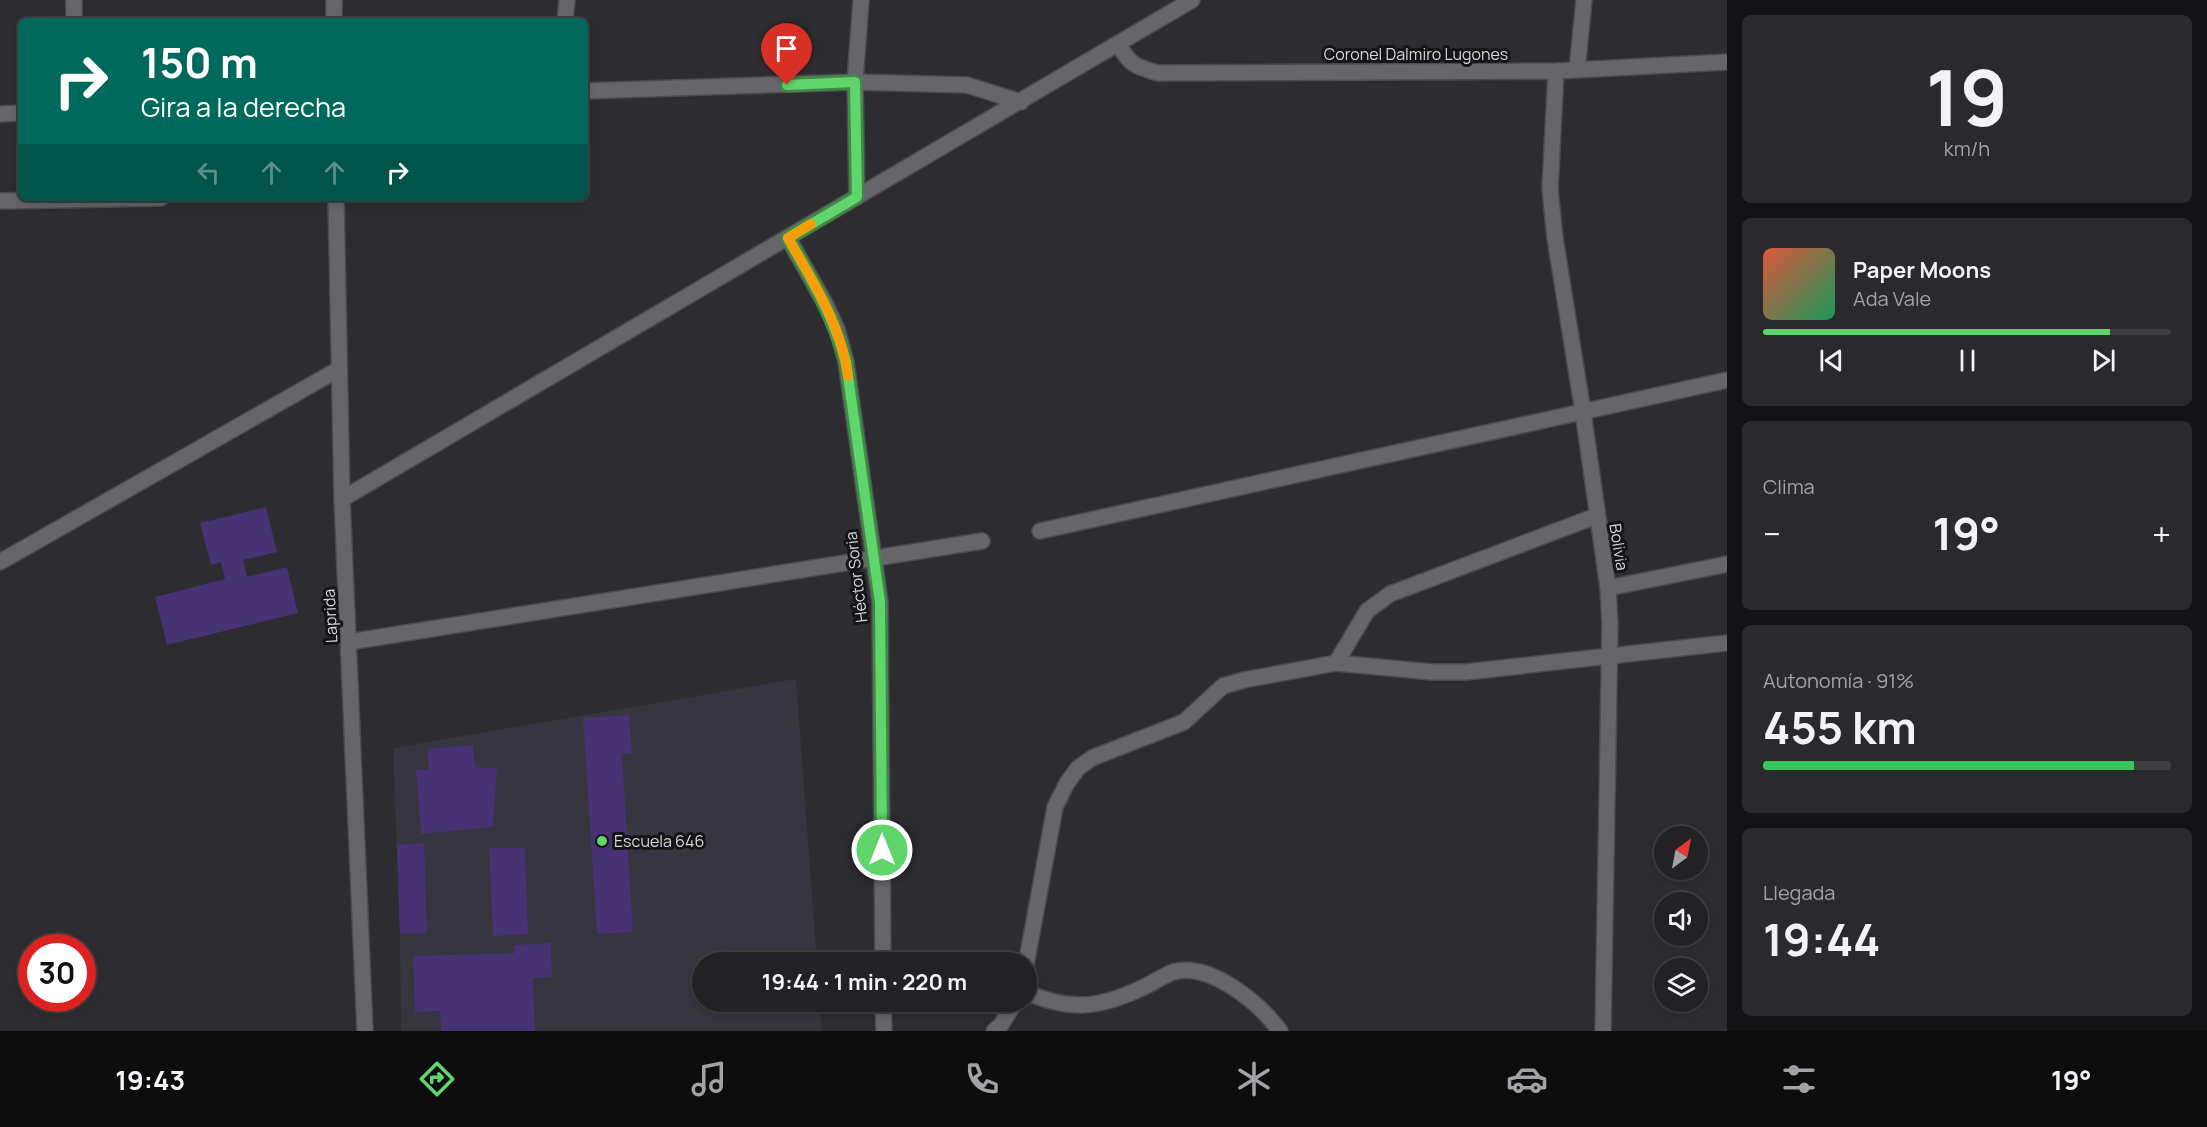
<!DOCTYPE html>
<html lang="es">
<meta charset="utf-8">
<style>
:root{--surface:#222124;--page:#2a292c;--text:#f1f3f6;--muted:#a2a3a6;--line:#3f3e41;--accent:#5fd56b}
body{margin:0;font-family:Manrope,sans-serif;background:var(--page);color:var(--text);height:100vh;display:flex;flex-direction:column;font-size:22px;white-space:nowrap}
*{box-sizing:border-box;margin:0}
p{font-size:20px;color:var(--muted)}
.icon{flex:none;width:33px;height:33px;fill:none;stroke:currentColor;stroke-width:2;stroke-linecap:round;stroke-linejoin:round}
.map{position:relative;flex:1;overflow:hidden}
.sheet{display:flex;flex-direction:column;gap:15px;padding:15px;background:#131214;width:480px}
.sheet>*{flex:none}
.guide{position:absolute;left:18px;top:18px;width:570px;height:183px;border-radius:9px;box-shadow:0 3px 9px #0003,0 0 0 2px var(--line);background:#00695c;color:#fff;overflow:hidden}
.needle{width:39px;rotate:32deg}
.buttons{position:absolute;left:1654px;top:826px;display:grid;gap:12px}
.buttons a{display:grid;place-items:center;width:54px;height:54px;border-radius:50%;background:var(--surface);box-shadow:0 3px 9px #0003,0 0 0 2px var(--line);font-size:30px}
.speed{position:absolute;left:18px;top:934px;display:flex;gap:12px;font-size:30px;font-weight:700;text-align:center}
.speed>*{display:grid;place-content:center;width:78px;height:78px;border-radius:50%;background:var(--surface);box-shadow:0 3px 9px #0003,0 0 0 2px var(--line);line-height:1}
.speed .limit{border:9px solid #d22;background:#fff;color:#111}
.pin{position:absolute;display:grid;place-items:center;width:51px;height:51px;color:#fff;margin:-62px -26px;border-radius:50% 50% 50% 0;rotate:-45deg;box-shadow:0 0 6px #0007}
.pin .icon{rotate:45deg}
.me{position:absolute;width:66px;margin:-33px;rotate:0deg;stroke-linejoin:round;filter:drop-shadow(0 0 4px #0008)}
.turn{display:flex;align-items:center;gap:21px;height:126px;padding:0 24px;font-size:27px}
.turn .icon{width:78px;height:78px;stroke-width:2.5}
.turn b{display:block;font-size:42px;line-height:51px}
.lanes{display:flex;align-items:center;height:57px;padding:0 24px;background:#0003;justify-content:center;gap:30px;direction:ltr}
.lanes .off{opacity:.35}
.big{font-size:45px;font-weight:700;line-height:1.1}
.sheet .tile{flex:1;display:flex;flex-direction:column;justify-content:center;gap:9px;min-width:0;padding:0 21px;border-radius:9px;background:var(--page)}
.sheet .dial{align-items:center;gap:0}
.dial b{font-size:78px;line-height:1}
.song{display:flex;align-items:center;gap:18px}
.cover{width:72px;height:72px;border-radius:9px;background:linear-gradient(135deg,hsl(10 70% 55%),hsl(150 70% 35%))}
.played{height:6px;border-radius:3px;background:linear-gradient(90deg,var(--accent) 85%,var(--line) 85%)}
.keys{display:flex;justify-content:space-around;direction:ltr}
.heat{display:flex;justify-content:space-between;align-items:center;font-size:33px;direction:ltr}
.charge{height:9px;border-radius:4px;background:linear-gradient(90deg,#34c759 91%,var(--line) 0)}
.trip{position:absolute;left:692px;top:952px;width:345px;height:60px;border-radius:30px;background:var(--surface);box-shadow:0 3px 9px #0003,0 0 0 2px var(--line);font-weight:700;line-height:60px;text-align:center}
.dock{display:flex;height:96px;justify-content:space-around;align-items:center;background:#0e0d0e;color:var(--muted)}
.dock .icon{width:42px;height:42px}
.dock .active{color:var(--accent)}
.dock b{font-size:27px;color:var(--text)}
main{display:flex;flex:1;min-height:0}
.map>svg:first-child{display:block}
.built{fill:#37353f}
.building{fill:#473274}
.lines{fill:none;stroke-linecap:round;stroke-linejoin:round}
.minor-casing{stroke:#4b4a4e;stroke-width:18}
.minor{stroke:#66656a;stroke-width:15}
.route-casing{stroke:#3e8a46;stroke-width:15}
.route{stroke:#5fd56b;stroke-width:10}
.slow{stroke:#f59e0b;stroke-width:10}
.poi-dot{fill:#5fd56b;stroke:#151517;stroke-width:2}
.labels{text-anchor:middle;stroke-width:6;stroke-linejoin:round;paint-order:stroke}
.street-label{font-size:16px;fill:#d6d5d8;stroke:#151517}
.poi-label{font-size:16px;fill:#d6d5d8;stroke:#151517;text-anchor:start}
</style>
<main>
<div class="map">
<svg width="1727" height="1031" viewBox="0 0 1727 1031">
<rect width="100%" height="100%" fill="#2d2c30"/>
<!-- built -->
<path class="built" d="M796 679 817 963H702V1002H820L822 1031H401L400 934 393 748Z"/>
<!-- building -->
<path class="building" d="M266 507 277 552 243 560 247 577 287 567 298 613 167 645 155 597 225 579 221 562 211 565 200 523Z
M629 715 632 754H622L633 932 597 934 583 718Z
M473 745 475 767 497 768 493 827 421 834 416 770H429L427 749Z
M424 843 427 933 400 934 397 845Z
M489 848H525L528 934 493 936Z
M551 943 552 977 533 978 535 1031H441L440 1011 415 1012 413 956 515 953 514 945Z"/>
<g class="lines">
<defs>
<path id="minor" d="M74 0V21
M334 0V21
M565 21 567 0
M1118 44C1130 65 1136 67 1158 73L1556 71 1727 62
M1577 70 1584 0
M1556 71 1550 189 1555 238 1583 412 1608 588 1610 624 1603 1031
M585 91 855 82 967 85 1021 102
M0 114 21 113
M857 197 855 82 861 0
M336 198 342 499 365 1031
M0 201 161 198
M788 238 826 305 837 329 846 362 880 602 883 963
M342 499 1192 0
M1040 531 1727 380
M0 562 339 369
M1608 588 1727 564
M349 642 982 541
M1336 663 1367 611 1390 594 1596 516
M1026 965 1055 807 1067 783 1078 768 1092 758 1184 722 1223 686 1244 680 1336 663 1432 672H1466L1727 643
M1026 992C1071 1012 1100 1008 1144 987 1154 982 1163 976 1173 972 1210 961 1260 1004 1280 1031
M883 1002 884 1031
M994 1031 1001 1025 1015 1002"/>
</defs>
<!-- minor casing -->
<use href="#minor" class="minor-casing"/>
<!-- minor -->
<use href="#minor" class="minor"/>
</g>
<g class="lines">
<defs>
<path id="route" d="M787 85 855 82 857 197 788 238C812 280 833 315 846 362L880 602 882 850"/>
</defs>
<!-- route casing -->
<use href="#route" class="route-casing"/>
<!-- route -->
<use href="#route" class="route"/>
<!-- slow -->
<path class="slow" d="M811 224 788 238C813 282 841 324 848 376"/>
</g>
<!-- markers -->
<circle class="poi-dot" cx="602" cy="841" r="6"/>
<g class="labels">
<!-- street labels -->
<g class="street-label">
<text x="1416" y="60">Coronel Dalmiro Lugones</text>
<text transform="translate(1619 547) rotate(81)" y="6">Bolivia</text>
<text transform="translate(856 577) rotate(-97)" y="6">Héctor Soria</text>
<text transform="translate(330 616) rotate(-93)" y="6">Laprida</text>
</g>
<!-- poi labels -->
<g class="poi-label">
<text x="614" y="847">Escuela 646</text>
</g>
</g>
</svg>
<div class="buttons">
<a><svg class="needle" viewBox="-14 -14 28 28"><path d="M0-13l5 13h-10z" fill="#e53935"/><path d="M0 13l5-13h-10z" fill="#a2a3a6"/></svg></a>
<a><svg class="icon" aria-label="sound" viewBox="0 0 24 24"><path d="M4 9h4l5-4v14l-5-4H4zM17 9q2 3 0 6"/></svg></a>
<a><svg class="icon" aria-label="layers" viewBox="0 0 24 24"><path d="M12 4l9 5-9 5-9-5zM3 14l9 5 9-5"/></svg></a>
</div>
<div class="speed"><div class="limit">30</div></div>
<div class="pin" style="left:787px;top:85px;background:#d93025"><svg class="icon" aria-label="arrive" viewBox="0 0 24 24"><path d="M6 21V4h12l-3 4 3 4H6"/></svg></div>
<svg class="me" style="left:882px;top:850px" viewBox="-20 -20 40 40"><circle r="17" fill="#5fd56b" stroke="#fff" stroke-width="3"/><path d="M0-11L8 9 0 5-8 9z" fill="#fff"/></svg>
<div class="trip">19:44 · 1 min · 220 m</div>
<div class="guide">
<div class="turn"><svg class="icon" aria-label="right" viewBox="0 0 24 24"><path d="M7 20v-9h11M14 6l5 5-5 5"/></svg><div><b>150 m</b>Gira a la derecha</div></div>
<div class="lanes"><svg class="icon off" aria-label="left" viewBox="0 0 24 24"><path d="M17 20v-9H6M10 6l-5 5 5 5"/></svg><svg class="icon off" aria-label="ahead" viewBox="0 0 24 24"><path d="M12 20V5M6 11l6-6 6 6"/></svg><svg class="icon off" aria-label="ahead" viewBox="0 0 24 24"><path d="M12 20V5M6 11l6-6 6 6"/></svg><svg class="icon" aria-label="right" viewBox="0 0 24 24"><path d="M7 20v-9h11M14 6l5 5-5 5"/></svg></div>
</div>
</div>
<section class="sheet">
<div class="tile dial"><b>19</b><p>km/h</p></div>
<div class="tile">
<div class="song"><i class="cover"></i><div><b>Paper Moons</b><p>Ada Vale</p></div></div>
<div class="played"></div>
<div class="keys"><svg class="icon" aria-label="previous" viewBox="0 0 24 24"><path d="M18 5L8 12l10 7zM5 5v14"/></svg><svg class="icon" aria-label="pause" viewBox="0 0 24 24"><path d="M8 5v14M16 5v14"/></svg><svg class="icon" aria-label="next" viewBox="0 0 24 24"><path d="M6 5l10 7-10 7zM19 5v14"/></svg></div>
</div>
<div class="tile"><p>Clima</p>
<div class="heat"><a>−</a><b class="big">19°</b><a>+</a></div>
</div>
<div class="tile"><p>Autonomía · 91%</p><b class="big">455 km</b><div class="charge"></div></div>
<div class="tile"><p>Llegada</p><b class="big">19:44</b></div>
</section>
</main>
<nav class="dock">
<b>19:43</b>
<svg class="icon active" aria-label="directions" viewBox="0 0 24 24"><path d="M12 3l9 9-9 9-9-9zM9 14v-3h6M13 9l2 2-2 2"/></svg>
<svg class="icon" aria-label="music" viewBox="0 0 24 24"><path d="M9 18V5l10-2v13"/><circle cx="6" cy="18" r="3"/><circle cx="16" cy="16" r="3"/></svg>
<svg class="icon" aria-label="phone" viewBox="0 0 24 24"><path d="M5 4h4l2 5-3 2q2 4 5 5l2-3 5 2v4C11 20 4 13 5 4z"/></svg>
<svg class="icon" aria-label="climate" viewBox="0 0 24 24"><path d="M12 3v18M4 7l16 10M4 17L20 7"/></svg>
<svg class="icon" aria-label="car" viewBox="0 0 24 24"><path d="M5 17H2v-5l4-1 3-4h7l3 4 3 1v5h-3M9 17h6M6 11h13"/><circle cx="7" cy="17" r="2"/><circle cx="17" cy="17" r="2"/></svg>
<svg class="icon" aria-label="filters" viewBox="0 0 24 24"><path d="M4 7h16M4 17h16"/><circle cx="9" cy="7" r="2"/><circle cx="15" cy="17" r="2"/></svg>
<b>19°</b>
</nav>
